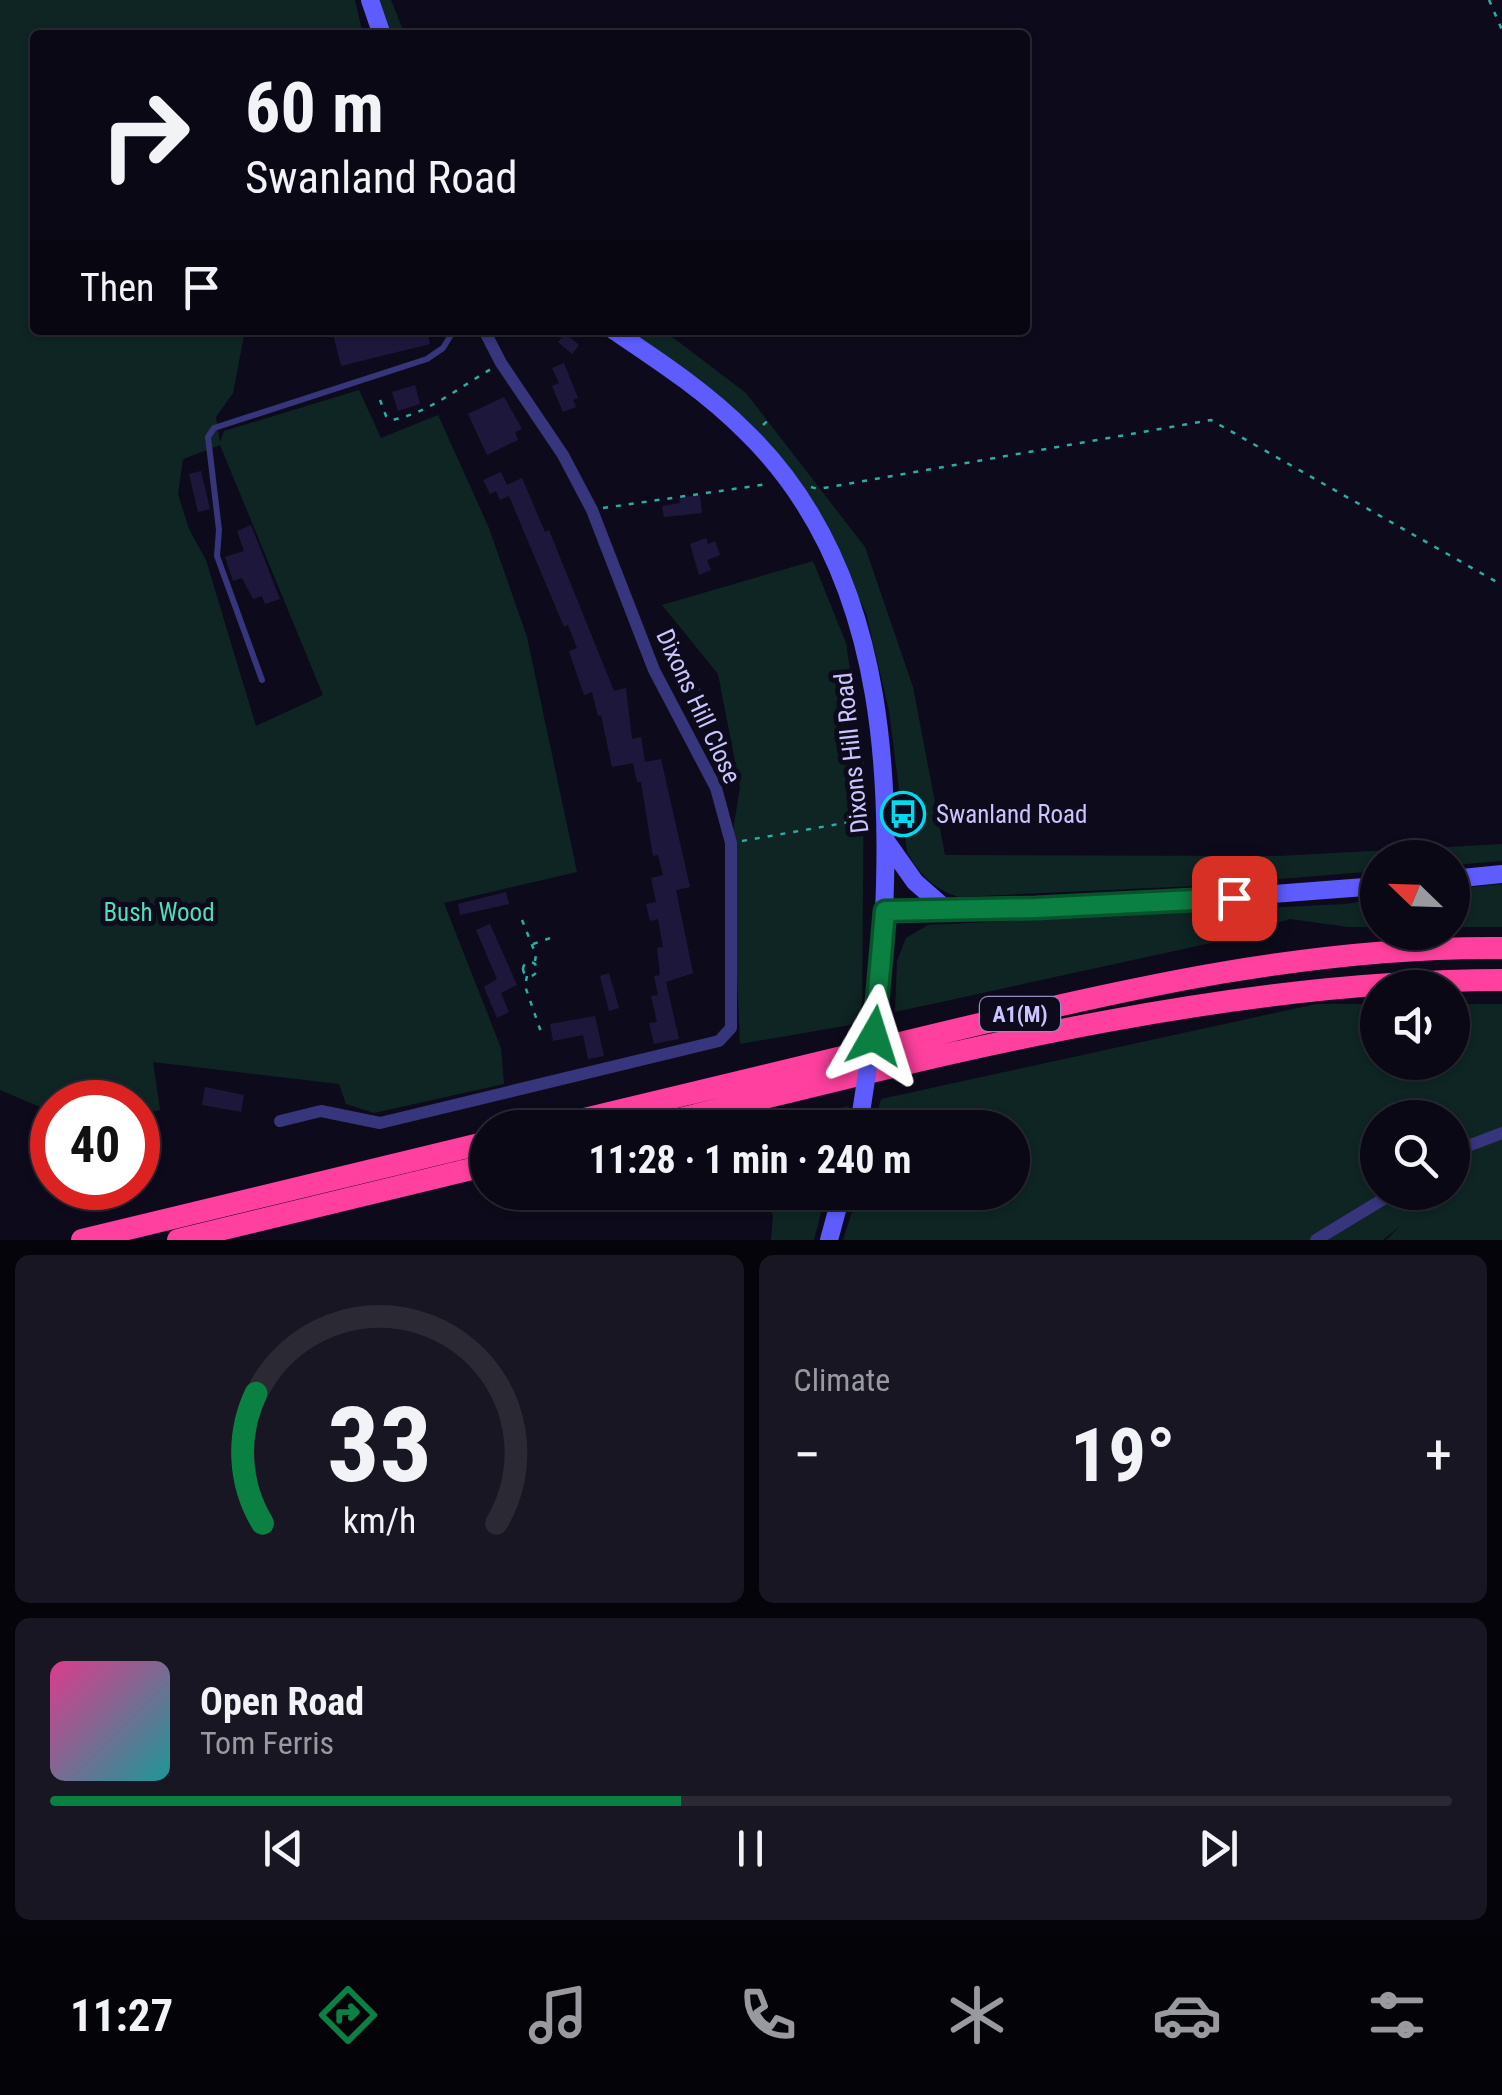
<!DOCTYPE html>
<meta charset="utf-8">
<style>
:root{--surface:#0a0814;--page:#181622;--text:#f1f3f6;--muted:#999aa0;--line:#2a2934;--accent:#0b8043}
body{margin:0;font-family:"Roboto Condensed",sans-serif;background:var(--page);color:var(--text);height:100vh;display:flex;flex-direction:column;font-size:38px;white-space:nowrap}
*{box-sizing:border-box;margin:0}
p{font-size:32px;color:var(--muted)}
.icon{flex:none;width:55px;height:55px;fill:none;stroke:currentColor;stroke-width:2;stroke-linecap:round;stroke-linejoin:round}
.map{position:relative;height:1240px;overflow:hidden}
.side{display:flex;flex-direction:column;gap:15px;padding:15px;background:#06040b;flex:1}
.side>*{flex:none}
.guide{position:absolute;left:30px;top:30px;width:1000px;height:305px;border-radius:10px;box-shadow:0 2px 8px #0004,0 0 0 2px var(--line);background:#0a0814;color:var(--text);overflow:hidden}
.needle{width:65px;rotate:293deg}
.buttons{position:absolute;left:1360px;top:840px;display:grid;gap:20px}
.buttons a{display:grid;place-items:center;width:110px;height:110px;border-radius:50%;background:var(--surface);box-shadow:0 2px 8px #0004,0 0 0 2px var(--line);font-size:50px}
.speed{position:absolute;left:30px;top:1080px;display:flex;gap:20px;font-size:50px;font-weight:700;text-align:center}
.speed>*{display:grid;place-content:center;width:130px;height:130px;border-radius:50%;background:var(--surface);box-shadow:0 2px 8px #0004,0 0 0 2px var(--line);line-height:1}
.speed .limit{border:15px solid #d22;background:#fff;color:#111}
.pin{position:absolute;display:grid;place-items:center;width:85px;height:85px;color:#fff;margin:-42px;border-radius:20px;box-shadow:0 5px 15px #0006}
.me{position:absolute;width:110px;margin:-55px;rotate:6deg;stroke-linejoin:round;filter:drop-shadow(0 0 8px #0008)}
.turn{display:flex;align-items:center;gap:35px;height:210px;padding:0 50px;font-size:45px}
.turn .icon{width:130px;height:130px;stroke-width:2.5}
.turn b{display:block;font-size:70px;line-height:85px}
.then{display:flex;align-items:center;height:95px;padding:0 50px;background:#0003;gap:20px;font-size:38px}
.big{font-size:75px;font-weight:700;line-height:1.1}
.side .tile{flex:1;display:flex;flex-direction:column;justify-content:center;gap:15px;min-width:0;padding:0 35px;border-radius:15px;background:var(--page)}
.side .dial{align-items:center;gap:0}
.dial svg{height:260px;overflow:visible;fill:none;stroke:var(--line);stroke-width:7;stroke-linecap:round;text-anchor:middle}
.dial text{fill:var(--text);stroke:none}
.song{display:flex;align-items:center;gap:30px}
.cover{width:120px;height:120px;border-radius:15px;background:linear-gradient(135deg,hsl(330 70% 55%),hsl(180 70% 35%))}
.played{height:10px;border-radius:5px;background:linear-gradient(90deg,var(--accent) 45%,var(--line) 45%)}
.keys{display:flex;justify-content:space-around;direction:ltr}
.heat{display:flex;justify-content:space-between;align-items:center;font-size:55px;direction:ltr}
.side .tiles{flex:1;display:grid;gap:15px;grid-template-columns:1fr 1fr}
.tile:last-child{grid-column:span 2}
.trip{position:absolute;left:470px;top:1110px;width:560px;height:100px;border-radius:50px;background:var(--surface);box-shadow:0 2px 8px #0004,0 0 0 2px var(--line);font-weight:700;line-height:100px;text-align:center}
.dock{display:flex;height:160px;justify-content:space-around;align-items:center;background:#040308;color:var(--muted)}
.dock .icon{width:70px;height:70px}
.dock .current{color:var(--accent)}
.dock b{font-size:45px;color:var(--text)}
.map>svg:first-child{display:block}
.green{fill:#0e2524;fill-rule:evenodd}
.building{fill:#1e173c}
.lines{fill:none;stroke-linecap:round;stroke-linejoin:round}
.path{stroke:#2bada3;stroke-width:2.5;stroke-dasharray:5 8;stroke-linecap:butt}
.lane{stroke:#37357b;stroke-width:6}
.street{stroke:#37357b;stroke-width:12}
.secondary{stroke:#5e5cff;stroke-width:18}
.highway{stroke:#ff409e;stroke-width:22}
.secondary-bridge{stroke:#5e5cff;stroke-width:18}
.route-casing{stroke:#07532c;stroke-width:25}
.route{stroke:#0b8043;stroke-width:18}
.labels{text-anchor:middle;stroke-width:10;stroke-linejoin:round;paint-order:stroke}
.shield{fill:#0d0b1b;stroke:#928dbb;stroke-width:2.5}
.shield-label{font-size:22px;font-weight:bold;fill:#cbc5ff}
.street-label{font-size:25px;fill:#cbc5ff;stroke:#0d0b1b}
.poi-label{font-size:25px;fill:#cbc5ff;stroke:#0d0b1b;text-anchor:start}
.park-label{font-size:25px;fill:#51deb9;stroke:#0d0b1b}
</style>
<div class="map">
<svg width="1502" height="1240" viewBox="0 0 1502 1240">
<rect width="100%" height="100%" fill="#0d0b1b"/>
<!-- green -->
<path class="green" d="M0 0H355L363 35H35V330H245L233 393 216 417 220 442 224 431 359 390 381 438 438 415 489 528 527 637 577 872 444 903 501 1048 504 1084 374 1113 346 1104 339 1084 153 1062 160 1110 138 1115V1102H52V1112L0 1090ZM220 445 323 695 256 726 206 560 189 529 178 494 183 459Z
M377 0H391L405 35H387Z
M626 330H663L746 393 865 547 913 687 945 855 1278 856 1502 844V861L1453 865 1452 858H1378L1377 871 1195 886 959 897C935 890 919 874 907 852L889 711 866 613 809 496 779 459Z
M813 561 846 643 864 762 862 1023 740 1044 731 843 740 787 718 674 662 605Z
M1502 884V927H1453V889Z
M1377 899V927H1348L1290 919 1211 943 895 1012 897 961 906 938 928 925 1345 904Z
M1316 1004H1377L1378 1062H1452L1453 1004H1502V1240H1386L1401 1225 1383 1240H843L858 1193 1012 1192V1128L874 1127 881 1099ZM1378 1118H1452V1192H1378Z
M849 1106 843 1127H750Z
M765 1193H826L814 1240H771L773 1216Z"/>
<!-- building -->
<path class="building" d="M332 330H427L430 344 341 366Z
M565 333 579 345 572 354 558 342Z
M564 363 578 398 573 400 576 407 563 412 552 386 559 383 552 368Z
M415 385 420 404 398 411 392 392Z
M504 397 522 429 515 432 518 440 487 455 468 414Z
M201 471 210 509 198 512 189 474Z
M501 472 507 485 522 478 545 532 549 530 614 691 626 688 632 739 641 737 645 762 661 759 690 887 676 890 693 973 666 982 679 1039 654 1044 649 1023 657 1022 651 996 658 995 654 976 660 975 657 948 663 947 658 919 650 921 646 904 656 902 651 878 663 875 658 855 653 856 641 782H637L633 763 612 767 601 715 598 716 592 692 584 695 569 651 577 648 568 625 564 627 509 496 500 500 496 491 490 494 483 480Z
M700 495 702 513 664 517 662 506 680 503 679 498Z
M251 525 280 599 265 604 262 596 253 599 242 578 233 581 225 557 244 551 237 531Z
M706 538 708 544 715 541 720 555 707 560 711 570 699 575 690 544Z
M689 669 714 712 700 721 674 678Z
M506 892 509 904 460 915 458 904Z
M490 924 517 985 501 993 509 1012 497 1018 484 987 497 979 476 930Z
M609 973 619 1008 609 1011 600 976Z
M595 1016 604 1056 588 1059 583 1035 553 1041 550 1024Z
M205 1087 244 1095 241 1112 202 1105Z"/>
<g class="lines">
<!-- path -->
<path class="path" d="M1489 0 1502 30
M313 330 315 342
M380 400 386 416 392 420C428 413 460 387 491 369
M763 425 772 417
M811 487 818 489 1211 420 1502 585
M603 508 768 484
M742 841 867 819
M522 920 536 955 535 961
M533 944 556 936
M523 969a7 7 0 1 1 14 0a7 7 0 1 1-14 0Z
M527 976 525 986 541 1032"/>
<!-- lane -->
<path class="lane" d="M262 680 217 556 219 530 208 437 214 428 427 359 443 348 454 330"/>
<!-- street -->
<path class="street" d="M280 1121 321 1111 380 1123 719 1041 731 1028V843L716 788 654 670 592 510 563 455 501 363 484 330
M1452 1152 1502 1133
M1316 1240 1395 1192"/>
<!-- secondary -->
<path class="secondary" d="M370 0 382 35
M613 330C659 361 705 391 745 431 895 576 894 801 879 994
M886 841 915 882 947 910
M1452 879 1502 874
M885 911 1196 900 1378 886
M829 1240 842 1192"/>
<!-- highway -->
<path class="highway" d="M547 1128C680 1095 813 1063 946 1032 1128 988 1314 946 1502 948
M643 1128C919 1060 1216 980 1502 980
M82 1240 488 1142
M178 1240 488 1165"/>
<!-- secondary-bridge -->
<path class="secondary-bridge" d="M859 1126 879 994"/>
</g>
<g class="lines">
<defs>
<path id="route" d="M874 1036 885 911 1036 908 1234 898"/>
</defs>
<!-- route casing -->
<use href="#route" class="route-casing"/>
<!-- route -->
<use href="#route" class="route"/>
</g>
<!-- icons -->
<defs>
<symbol id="bus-ring" viewBox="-11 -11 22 22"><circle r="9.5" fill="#0d0b1b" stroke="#00dbf0" stroke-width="1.5"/><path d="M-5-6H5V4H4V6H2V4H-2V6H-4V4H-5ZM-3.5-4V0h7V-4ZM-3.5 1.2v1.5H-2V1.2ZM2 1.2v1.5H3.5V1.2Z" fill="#00dbf0"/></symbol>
</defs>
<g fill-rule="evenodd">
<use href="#bus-ring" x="878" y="789" width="50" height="50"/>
</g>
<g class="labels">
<!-- shield labels -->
<rect class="shield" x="980" y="997" width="80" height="34" rx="8"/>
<g class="shield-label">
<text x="1020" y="1022">A1(M)</text>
</g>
<!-- street labels -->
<g class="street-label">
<text transform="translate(699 706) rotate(65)" y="9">Dixons Hill Close</text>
<text transform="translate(851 753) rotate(-96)" y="9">Dixons Hill Road</text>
</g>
<!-- poi labels -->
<g class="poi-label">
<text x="936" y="823">Swanland Road</text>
</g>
<!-- park labels -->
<g class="park-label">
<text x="159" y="921">Bush Wood</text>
</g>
</g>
</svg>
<div class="buttons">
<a><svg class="needle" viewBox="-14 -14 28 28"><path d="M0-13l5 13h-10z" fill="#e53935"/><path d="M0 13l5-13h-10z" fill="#999aa0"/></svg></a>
<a><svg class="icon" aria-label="sound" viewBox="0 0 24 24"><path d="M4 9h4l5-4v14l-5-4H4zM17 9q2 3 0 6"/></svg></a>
<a><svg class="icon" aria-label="search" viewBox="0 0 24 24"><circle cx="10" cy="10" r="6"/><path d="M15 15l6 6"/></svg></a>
</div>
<div class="speed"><div class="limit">40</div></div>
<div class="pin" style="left:1234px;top:898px;background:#d93025"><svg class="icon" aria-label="arrive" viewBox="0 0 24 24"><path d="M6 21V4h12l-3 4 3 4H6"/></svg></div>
<svg class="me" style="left:874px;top:1036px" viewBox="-20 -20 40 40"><path d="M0-17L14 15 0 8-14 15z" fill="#0b8043" stroke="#fff" stroke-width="4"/></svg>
<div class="trip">11:28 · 1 min · 240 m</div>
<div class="guide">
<div class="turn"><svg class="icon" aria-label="right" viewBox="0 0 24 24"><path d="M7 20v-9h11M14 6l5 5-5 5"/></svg><div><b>60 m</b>Swanland Road</div></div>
<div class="then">Then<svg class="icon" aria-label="arrive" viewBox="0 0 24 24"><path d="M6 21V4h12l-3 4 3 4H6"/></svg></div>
</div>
</div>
<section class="side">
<div class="tiles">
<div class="tile dial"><svg viewBox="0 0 100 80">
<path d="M14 69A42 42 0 1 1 86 69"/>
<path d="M14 69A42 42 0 0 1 12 29" stroke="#0b8043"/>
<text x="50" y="56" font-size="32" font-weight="700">33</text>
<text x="50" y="72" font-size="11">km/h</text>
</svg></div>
<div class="tile"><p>Climate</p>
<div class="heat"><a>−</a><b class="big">19°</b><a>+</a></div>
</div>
<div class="tile">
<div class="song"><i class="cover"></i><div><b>Open Road</b><p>Tom Ferris</p></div></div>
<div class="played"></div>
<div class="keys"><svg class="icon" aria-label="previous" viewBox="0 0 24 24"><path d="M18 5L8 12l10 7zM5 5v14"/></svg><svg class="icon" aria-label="pause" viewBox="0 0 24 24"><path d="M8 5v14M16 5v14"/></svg><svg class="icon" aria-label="next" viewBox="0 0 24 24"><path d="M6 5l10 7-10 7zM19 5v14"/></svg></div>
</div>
</div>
</section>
<nav class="dock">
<b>11:27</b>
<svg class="icon current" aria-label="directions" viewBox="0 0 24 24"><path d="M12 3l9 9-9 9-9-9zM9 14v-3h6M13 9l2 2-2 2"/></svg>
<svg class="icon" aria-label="music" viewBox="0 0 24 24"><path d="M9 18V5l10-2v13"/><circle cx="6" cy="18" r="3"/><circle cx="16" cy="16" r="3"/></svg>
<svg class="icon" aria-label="phone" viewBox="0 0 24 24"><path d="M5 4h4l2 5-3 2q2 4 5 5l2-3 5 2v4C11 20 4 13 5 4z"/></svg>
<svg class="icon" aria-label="climate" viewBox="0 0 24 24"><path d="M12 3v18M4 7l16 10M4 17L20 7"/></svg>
<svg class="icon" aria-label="car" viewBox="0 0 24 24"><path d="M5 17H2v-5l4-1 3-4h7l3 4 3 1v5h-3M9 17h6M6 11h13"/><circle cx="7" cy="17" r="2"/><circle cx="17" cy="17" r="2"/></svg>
<svg class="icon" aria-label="filters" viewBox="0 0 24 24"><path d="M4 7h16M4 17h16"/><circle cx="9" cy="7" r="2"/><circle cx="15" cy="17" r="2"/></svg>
</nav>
